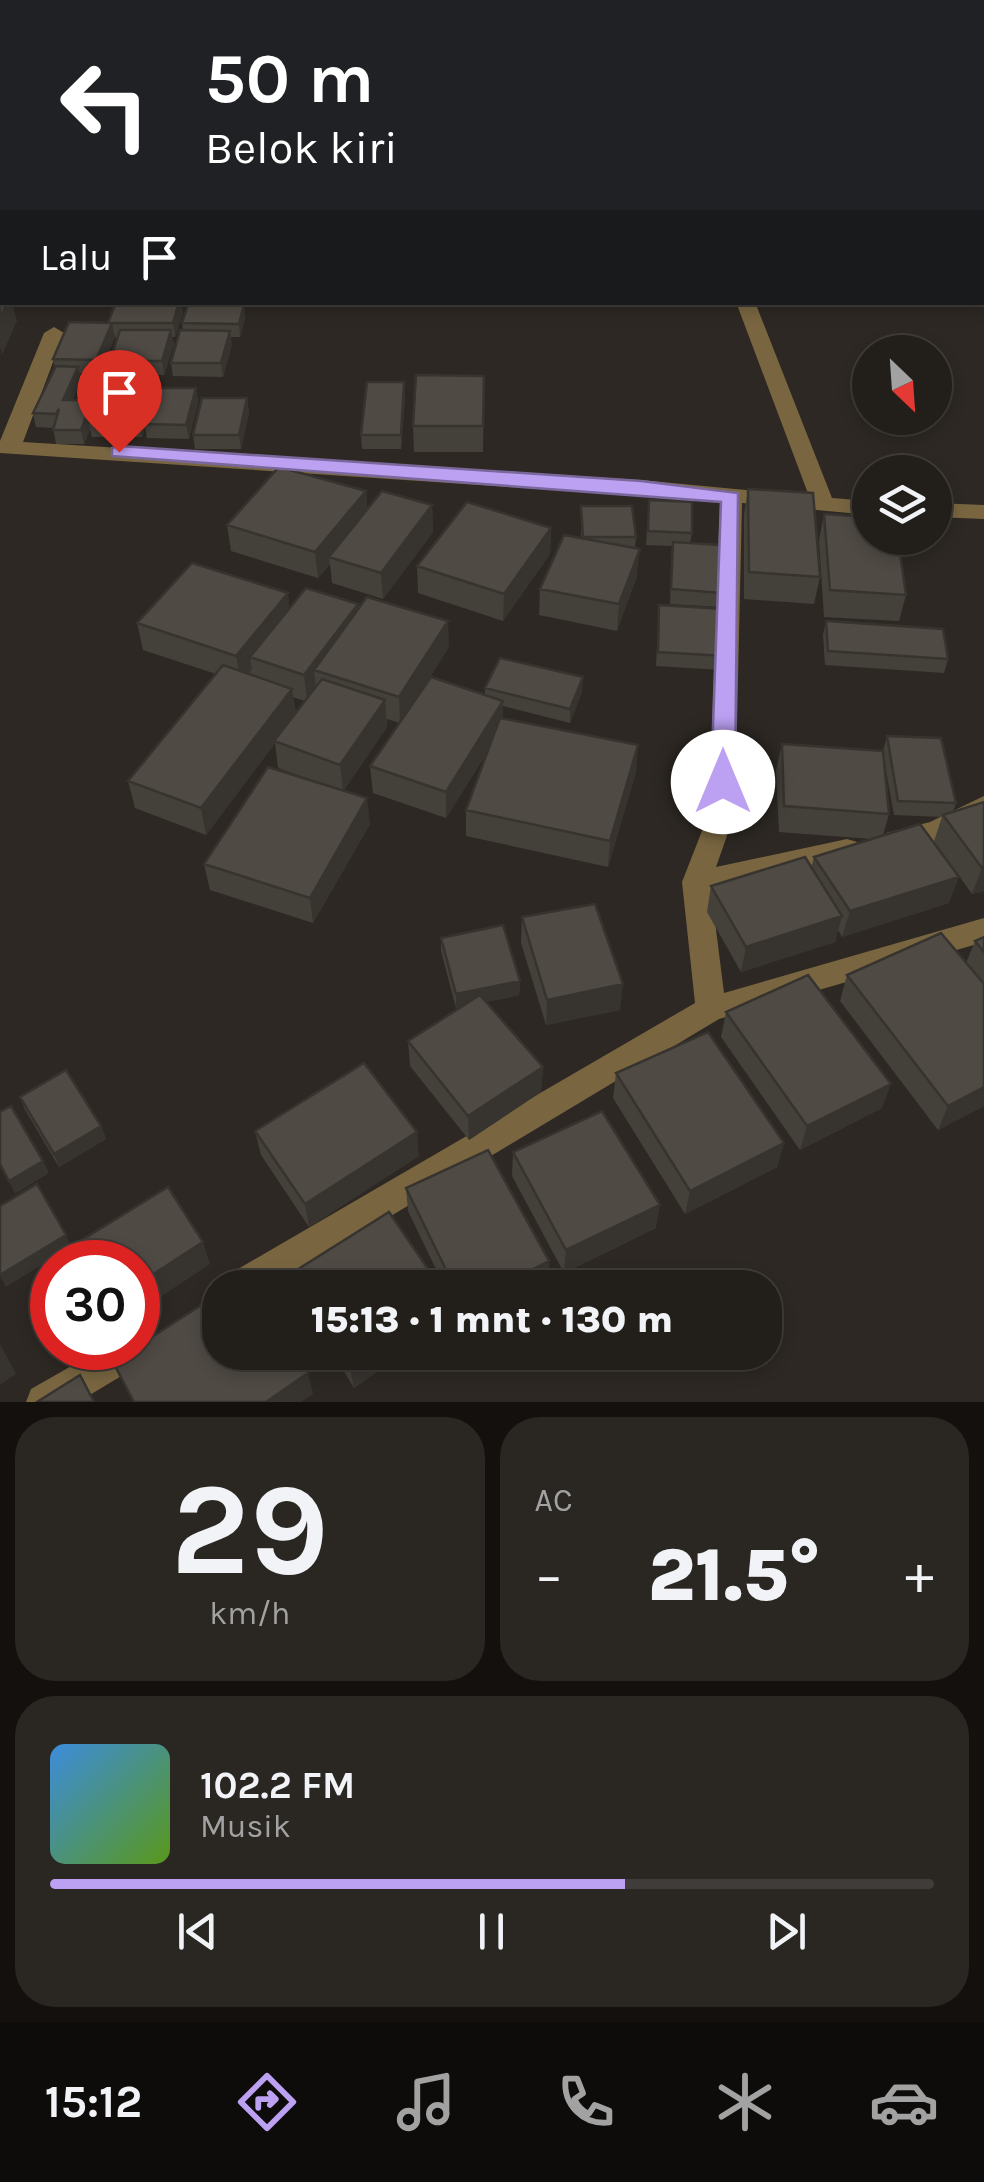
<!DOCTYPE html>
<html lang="id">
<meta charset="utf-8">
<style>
:root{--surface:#221e1a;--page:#2a2723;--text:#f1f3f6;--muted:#a2a2a2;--line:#3f3c39;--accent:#bca0f2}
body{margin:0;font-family:Karla,sans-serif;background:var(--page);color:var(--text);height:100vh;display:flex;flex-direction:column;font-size:38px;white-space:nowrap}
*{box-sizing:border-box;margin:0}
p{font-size:32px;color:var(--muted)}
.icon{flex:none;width:55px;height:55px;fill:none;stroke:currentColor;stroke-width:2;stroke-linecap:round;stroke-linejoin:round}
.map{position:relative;height:1402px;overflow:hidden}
.details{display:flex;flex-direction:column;gap:15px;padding:15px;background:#13100e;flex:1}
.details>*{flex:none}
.top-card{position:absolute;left:0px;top:0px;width:985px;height:305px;box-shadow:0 5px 15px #0003,0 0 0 2px var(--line);background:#202124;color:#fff;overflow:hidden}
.needle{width:65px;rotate:155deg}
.controls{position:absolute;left:852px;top:335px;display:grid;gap:20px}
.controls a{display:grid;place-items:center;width:100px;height:100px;border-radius:50%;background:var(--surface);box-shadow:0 5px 15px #0003,0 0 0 2px var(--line);font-size:50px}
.speed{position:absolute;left:30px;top:1240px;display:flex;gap:20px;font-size:50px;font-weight:700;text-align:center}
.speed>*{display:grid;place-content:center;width:130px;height:130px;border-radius:50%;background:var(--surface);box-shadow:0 5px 15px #0003,0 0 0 2px var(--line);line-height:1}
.speed .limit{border:15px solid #d22;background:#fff;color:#111}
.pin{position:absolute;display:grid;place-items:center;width:85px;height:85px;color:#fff;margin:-102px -42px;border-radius:50% 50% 50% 0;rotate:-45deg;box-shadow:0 0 10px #0007}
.pin .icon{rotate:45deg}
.me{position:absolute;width:110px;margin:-55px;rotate:0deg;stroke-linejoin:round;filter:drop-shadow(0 0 8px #0008)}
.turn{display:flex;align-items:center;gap:35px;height:210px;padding:0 40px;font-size:45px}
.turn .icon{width:130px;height:130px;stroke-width:2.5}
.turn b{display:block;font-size:70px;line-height:85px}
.then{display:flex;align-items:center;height:95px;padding:0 40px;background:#0003;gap:20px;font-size:38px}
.big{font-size:75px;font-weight:800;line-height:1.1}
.details .tile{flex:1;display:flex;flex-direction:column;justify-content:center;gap:15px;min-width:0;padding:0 35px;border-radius:40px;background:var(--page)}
.details .dial{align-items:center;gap:0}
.dial b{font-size:130px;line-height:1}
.song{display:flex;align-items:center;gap:30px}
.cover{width:120px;height:120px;border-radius:15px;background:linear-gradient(135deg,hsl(210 70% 55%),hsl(90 70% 35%))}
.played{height:10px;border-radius:5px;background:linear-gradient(90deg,var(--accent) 65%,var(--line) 65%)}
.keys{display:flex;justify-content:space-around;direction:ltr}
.heat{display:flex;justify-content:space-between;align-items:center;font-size:55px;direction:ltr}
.details .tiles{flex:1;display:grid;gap:15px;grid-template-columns:1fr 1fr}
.tile:last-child{grid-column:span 2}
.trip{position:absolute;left:202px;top:1270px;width:580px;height:100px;border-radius:40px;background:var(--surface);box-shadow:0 5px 15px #0003,0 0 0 2px var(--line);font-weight:800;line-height:100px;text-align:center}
.menu{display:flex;height:160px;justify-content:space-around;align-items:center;background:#0e0c0a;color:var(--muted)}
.menu .icon{width:70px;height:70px}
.menu .current{color:var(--accent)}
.menu b{font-size:45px;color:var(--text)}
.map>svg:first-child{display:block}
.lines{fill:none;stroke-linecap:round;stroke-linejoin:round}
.minor{fill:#796641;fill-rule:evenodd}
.wall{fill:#44403a;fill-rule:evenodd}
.shaded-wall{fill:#373430}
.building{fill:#4f4a44;stroke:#373430;stroke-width:2.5}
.route{fill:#bca0f2;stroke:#7a689d;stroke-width:2.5}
</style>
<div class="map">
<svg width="984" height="1402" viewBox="0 0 984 1402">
<rect width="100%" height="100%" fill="#2d2823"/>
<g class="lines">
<!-- minor -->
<path class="minor" d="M968 0H984V1L967 2Z
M736 302H755L832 498 870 501V515L742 503 735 813 716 867 847 839 857 842 861 850 857 858 847 861 711 890 724 993 984 918V942L719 1019 271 1288H221L226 1276 695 1003 682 882 709 813 720 501 0 453V441L44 333 54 327 64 333 23 442 641 480 809 496Z
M935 503 984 505V519L935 517Z
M984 796V818C958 832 917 858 886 849L882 841 886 833 930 822Z
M138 1331 148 1336 154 1348 148 1360 78 1402H26L31 1389 103 1348H138Z"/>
</g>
<!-- wall -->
<path class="wall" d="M116 302H181L183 312 175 337H172L174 344 164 375H113L110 361 118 337H115L99 374 80 373 81 381 72 400 94 408 154 375 156 388H196L198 402 189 439 147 438 145 427 142 437H92L90 429 84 444H56L53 428 36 427 33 413 55 368 53 359 108 323Z
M245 318 240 337H230L232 344 223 377 173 376 171 363 183 330 182 323Z
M484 376 483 452H414L413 426Z
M405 396 401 449H362L361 435Z
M247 398 249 412 241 449H195L193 435Z
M748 489 820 577 814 604 744 599V515Z
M366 491 367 510 432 505 433 532 383 599 332 583 330 564 318 578 231 551 227 525Z
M649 500 692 533 690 543 722 593 720 607 670 604 672 546 646 545Z
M581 506 636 537 635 548 637 576 617 631 539 615 540 589 581 538Z
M824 514 906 595 899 621 824 617 819 540Z
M551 528 550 554 503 621 418 593 417 566Z
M358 604 359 608 449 647 407 713 485 695V688L582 692 570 723 503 706V718L636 772 608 867 466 836V810L488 751 446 818 373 793 370 766 400 723 387 719V727L344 790 370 824 313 923 210 890 204 864 328 786 278 768 275 743 206 835 135 808 128 781 216 674 143 650 137 623 290 608ZM293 697 305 701 296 713Z
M659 605 724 656 721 670 656 666Z
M826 621 948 659 944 673 825 665 823 635Z
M887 736 956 803 953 812 984 802V891L972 894 934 841 942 817 894 815 883 754 889 814 883 835 949 903 842 937 838 930 835 942 741 972 707 912 711 886 811 868 814 857 871 839 779 832 776 771 782 744 883 751Z
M522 917 620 1010 546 1025 521 943Z
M984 937V1106L938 1130 840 1001 847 975 966 963 975 941Z
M441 938 520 981 519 995 486 1002 543 1067 541 1092 469 1140 410 1066 408 1041 462 1007 456 1008 441 951Z
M726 1012 882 1108 800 1150 721 1037Z
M616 1073 784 1143 777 1167 685 1214 613 1098Z
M20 1097 101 1126 106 1139 59 1167 25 1110Z
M255 1131 419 1156 309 1227 261 1155Z
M513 1152 656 1228 564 1273 512 1176Z
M406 1188 549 1261 548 1283 539 1288H445L408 1211Z
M332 1352H405L354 1388Z"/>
<!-- shaded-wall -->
<path class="shaded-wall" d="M7 302H12L17 321 2 355 0 347V319Z
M179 302H181L183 312 175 337 173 323Z
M244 304 245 318 240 337 239 324Z
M112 323 115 337 99 374 96 360Z
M171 330 174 344 164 375 162 361Z
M230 331 232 344 223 377 221 363Z
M78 367 81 381 66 414 63 400Z
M154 375 156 389 142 437 139 423Z
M404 382 405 396 401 449V435Z
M196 388 198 402 189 439 186 425Z
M247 398 249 412 241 449 239 435Z
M92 400 95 414 88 423 90 429 84 444 81 430Z
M366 491 368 518 329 557 330 564 318 578 315 552Z
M432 505 433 532 383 599 381 573Z
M551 528 550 554 503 621 504 594Z
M640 549 637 576 617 631 619 604Z
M288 593 291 620 250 657 252 669 241 683 236 656Z
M358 604 361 630 314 670 316 688 307 701 304 675Z
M448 621 449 647 400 723 399 697Z
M583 677 582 692 570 723V709Z
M292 689 296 715 206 835 201 808Z
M385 700 387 727 343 791 340 765Z
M503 701V727L446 818V792Z
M638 745 636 772 608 867 610 841Z
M367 798 370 824 313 923 310 898Z
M982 868H984V891L972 894Z
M959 877 949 903 842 937 850 911Z
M842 916 835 942 741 972 746 947Z
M520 981 519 995 456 1008V994Z
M623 984 620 1010 546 1025 547 1000Z
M543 1067 541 1092 469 1140 468 1116Z
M891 1084 882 1108 800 1150 807 1126Z
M984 1087V1106L938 1130 948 1106Z
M101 1126 106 1139 59 1167 54 1154Z
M417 1132 419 1156 309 1227 305 1204Z
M784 1143 777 1167 685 1214 690 1191Z
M43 1161 49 1173 15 1194 9 1181Z
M660 1205 656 1228 564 1273 566 1250Z
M66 1235 71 1247 6 1287 0 1276Z
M203 1242 210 1264 138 1312V1284Z
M549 1261 548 1283 539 1288H496Z
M0 1344 16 1374 0 1385Z
M372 1352H405L354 1388 350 1368Z
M308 1373 313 1394 301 1402H266Z"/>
<!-- building -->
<path class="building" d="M0 295H2V302H7L0 319Z
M116 302H179L173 323H108Z
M188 304H244L239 324 182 323Z
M69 322 112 323 96 360 53 359Z
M120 330H171L162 361H110Z
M180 330 230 331 221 363H171Z
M56 366 78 367 63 400H92L81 430H53L59 409 56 414 33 413Z
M105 375H154L139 423H88Z
M416 375 484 376 483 426H413Z
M367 382H404L401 435H361Z
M155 388H196L186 425 145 424Z
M202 398H247L239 435H193Z
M279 467 366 491 315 552 227 525Z
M748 489 813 493 820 577 749 572Z
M382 491 432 505 381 573 329 557Z
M649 500 692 502V533L648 531Z
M467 502 551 528 504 594 417 566Z
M581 506H632L636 537H583Z
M824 514 870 517V538H898L906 595 830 590Z
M564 535 640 549 619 604 540 589Z
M673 542 722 545V593L671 589Z
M192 563 288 593 236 656 137 623Z
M306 588 358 604 304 675 250 657Z
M367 597 448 621 399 697 314 670Z
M659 605 723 609 724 656 658 652Z
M826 621 943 629 948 659 828 651Z
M500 658 583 677 570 709 485 688Z
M223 665 292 689 201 808 128 781Z
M431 677 503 701 446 792 370 766Z
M322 679 385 700 340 765 274 741Z
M500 718 638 745 610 841 466 810Z
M887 736 941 738 956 803 898 801Z
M782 744 883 751 889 814 784 806Z
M268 767 367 798 310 898 204 864Z
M984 802V868H982L943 815Z
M920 824 959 877 850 911 814 857Z
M805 857 842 916 746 947 711 886Z
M595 904 623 984 547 1000 522 917Z
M503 925 520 981 456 994 441 938Z
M941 933 984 984V1087L948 1106 847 975Z
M984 937V952L975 941Z
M808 975 891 1084 807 1126 726 1012Z
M480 995 543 1067 468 1116 408 1041Z
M708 1032 784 1143 690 1191 616 1073Z
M364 1063 417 1132 305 1204 255 1131Z
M66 1070 101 1126 54 1154 20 1097Z
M11 1106 43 1161 9 1181 0 1164V1112Z
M602 1111 660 1205 566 1250 513 1152Z
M488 1150 549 1261 496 1288H455L406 1188Z
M37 1184 66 1235 0 1275V1206Z
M168 1187 203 1242 138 1284V1262H77L69 1248Z
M389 1212 441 1288H300L292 1273Z
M248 1275 256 1288H229Z
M220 1293V1352H295L308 1373 266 1402H134L113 1362Z
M341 1352H372L350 1368Z
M80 1375 94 1402H37Z"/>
<!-- route -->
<path class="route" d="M119 446 641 481 738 493 735 782 731 788H714L711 782 721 502 112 456V448Z"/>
</svg>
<div class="controls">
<a><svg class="needle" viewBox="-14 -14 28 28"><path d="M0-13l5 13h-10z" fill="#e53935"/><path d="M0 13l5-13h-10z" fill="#a2a2a2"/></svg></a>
<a><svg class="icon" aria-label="layers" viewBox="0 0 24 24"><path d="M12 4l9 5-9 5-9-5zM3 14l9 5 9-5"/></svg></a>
</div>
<div class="speed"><div class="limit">30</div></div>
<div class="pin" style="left:119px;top:452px;background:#d93025"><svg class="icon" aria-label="arrive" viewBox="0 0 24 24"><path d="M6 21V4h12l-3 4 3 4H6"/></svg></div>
<svg class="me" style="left:723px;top:782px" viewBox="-20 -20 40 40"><circle r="19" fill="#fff"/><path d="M0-13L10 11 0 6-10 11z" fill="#bca0f2"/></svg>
<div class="trip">15:13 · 1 mnt · 130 m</div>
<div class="top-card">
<div class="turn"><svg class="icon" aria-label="left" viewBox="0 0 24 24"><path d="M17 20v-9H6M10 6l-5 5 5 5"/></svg><div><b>50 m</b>Belok kiri</div></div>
<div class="then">Lalu<svg class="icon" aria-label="arrive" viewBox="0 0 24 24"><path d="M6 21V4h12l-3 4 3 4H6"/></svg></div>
</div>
</div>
<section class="details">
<div class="tiles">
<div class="tile dial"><b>29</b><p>km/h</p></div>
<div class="tile"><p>AC</p>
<div class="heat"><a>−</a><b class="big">21.5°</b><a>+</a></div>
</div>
<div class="tile">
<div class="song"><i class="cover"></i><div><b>102.2 FM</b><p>Musik</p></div></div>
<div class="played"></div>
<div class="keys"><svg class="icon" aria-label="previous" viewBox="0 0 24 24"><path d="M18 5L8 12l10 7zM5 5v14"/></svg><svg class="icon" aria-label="pause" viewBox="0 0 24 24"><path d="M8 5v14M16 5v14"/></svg><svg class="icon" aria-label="next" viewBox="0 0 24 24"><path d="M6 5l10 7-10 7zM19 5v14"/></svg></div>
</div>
</div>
</section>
<nav class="menu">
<b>15:12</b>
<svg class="icon current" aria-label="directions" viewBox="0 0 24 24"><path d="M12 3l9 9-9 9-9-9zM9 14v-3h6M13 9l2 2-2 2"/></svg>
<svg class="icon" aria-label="music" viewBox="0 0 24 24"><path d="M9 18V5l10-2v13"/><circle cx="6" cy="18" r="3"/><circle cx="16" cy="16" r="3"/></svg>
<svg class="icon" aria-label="phone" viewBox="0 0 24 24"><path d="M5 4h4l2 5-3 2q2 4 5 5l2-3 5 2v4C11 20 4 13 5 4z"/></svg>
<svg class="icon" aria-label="climate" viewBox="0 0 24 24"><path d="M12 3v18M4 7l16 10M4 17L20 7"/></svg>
<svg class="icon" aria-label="car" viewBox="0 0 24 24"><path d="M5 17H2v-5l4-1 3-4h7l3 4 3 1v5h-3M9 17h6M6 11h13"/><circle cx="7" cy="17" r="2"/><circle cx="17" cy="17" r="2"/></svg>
</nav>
